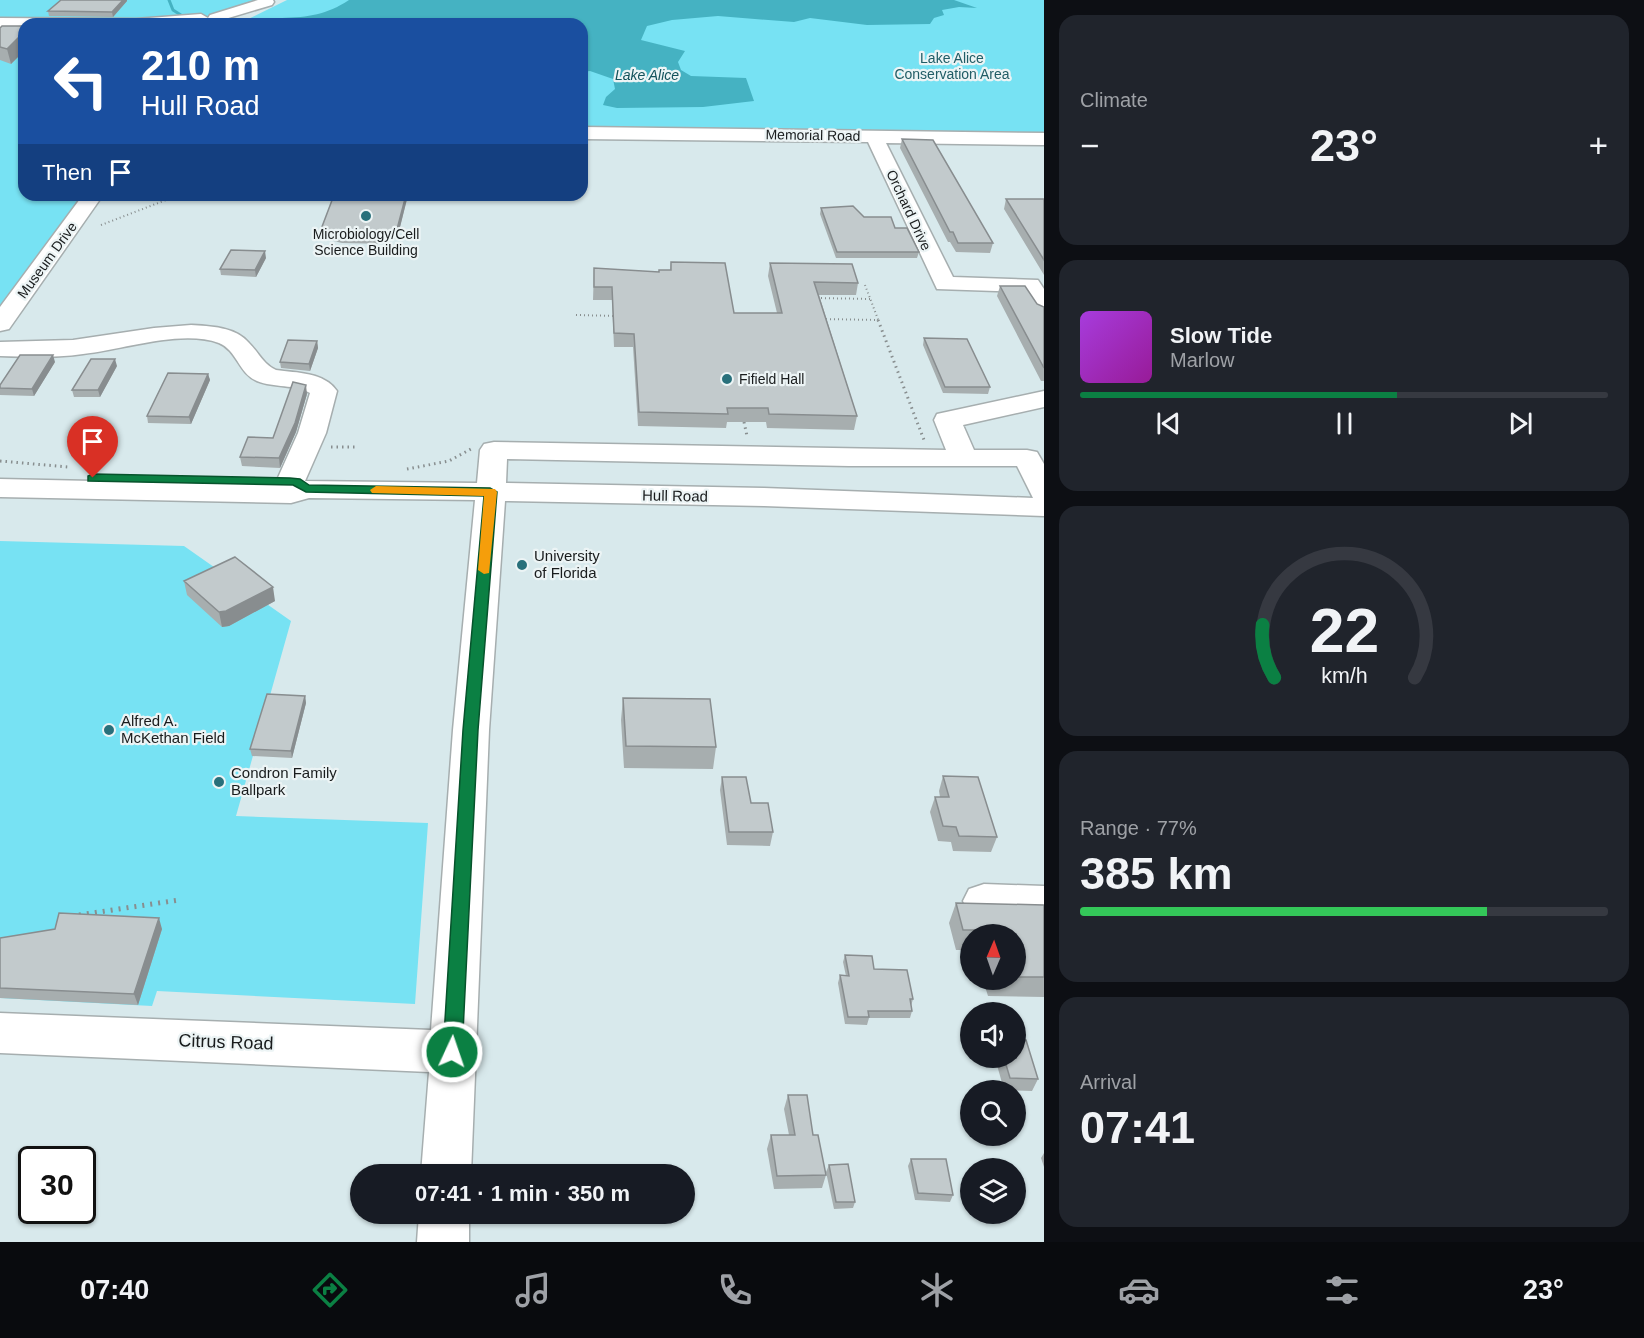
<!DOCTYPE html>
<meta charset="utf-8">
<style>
:root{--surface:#171b24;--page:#20242c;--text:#f1f3f6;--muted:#9ea1a6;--line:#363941;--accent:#0b8043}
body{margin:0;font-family:Arial,sans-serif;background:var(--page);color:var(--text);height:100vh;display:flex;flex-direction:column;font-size:22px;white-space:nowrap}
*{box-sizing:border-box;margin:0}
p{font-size:20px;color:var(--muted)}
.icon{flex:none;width:33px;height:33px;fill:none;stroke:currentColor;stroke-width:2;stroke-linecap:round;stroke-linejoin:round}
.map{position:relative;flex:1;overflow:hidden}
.panel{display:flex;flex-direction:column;gap:15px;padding:15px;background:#0d0f14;width:600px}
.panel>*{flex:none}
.hud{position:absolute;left:18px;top:18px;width:570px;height:183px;border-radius:18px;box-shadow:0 2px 4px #0004;background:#1a4fa0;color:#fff;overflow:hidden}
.needle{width:39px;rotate:2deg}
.controls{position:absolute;left:960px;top:924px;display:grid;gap:12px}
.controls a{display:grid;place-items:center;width:66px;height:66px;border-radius:50%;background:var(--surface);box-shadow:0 2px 4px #0004;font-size:30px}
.speed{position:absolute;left:18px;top:1146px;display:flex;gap:12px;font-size:30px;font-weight:700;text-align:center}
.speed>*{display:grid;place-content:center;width:78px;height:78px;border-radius:50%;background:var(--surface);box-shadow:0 2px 4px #0004;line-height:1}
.speed .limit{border:3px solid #111;border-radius:9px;background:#fff;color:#111}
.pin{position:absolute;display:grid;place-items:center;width:51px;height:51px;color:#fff;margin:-62px -26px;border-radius:50% 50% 50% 0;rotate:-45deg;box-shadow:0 0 6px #0007}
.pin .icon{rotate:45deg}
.me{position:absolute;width:66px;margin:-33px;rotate:3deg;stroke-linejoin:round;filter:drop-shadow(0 0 4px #0008)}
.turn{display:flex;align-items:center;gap:21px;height:126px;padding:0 24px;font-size:27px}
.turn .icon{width:78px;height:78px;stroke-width:2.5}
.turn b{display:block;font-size:42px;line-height:51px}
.then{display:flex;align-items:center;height:57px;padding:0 24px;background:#0003;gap:12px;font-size:22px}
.big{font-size:45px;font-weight:600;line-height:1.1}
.panel .tile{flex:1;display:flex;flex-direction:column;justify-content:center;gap:9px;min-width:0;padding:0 21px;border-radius:18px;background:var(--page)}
.panel .dial{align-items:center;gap:0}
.dial svg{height:156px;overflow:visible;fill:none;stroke:var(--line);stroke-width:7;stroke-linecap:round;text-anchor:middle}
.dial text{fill:var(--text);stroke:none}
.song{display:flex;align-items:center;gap:18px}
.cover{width:72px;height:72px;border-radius:9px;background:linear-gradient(135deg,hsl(280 70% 55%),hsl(300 70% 35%))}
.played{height:6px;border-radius:3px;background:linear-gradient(90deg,var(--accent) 60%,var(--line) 60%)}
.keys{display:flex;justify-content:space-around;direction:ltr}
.heat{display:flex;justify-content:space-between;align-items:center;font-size:33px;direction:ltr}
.charge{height:9px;border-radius:4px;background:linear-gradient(90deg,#34c759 77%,var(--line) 0)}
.trip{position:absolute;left:350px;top:1164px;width:345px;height:60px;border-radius:30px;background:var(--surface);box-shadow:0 2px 4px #0004;font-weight:600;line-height:60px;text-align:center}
.dock{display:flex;height:96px;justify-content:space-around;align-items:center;background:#090b0e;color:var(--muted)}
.dock .icon{width:42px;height:42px}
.dock .current{color:var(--accent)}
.dock b{font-size:27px;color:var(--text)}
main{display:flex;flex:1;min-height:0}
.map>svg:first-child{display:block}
.built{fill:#d8e9ec;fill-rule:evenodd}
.green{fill:#77e2f3}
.water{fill:#45b2c2}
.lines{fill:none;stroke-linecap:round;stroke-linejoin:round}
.stream{stroke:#45b2c2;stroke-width:3}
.minor-casing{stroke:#a6aeaf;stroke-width:3}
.path-far2{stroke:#888e8f;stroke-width:2;stroke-dasharray:1 3;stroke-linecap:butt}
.path-far1{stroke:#888e8f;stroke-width:3;stroke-dasharray:1.5 4;stroke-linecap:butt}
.path{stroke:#888e8f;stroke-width:5;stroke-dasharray:2 6;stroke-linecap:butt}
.minor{fill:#fff;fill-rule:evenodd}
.wall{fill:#a7aeaf}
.shaded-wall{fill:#888d8f}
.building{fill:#c2cacc;stroke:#888d8f;stroke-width:1.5}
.route{fill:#0b8043;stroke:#07532c;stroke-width:1.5}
.slow{fill:#f59e0b}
.poi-dot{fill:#28707b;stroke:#ecf4f5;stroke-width:2}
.labels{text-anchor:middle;stroke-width:4.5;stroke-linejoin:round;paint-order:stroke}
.far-park-label{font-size:14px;fill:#215d66;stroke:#ecf4f5}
.far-water-label{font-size:14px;font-style:italic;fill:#13525b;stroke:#ecf4f5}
.far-street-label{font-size:14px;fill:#191c1d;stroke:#ecf4f5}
.far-poi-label{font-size:14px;fill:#191c1d;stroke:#ecf4f5}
.street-label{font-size:15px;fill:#191c1d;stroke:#ecf4f5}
.poi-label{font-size:15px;fill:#191c1d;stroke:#ecf4f5;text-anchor:start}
.near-street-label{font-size:18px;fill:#191c1d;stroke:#ecf4f5}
</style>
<main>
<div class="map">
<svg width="1044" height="1242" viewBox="0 0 1044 1242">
<rect width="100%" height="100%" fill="#ecf4f5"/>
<!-- built -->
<path class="built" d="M0 0H1044V1242H0ZM24 24H582V195H24ZM970 934H1016V980H970ZM970 1012H1016V1058H970ZM970 1090H1016V1136H970ZM32 1160H82V1210H32ZM970 1168H1016V1214H970ZM360 1174H684V1214H360Z"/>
<!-- green -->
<path class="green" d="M0 0H256L214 17 184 20 0 19Z
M287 0H1044V134L582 131V24H238Z
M0 26 24 31V195H84L0 309Z
M0 541 184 546 291 621 236 816 428 823 415 1004 157 991 152 1006 0 998Z"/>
<!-- water -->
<path class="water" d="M349 0H954L977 8 959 7 942 10 944 15 934 18 930 24 867 25 810 18 794 22 718 16 672 20 647 26 641 40 685 51 678 62 681 70 691 76 746 78 754 101 703 107 617 108 603 105 606 97 615 89 613 79 590 71 582 72V24H342L338 19 332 18 276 24 282 18C309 17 326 15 349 0Z"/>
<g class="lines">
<!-- stream -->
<path class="stream" d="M169 0 173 10 184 17"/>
<defs>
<path id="minor" d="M258 0H273L274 2 272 5 215 22 208 19 206 22 195 24H24V28H0V18L136 19 201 14 208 18 210 15Z
M582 127 1044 133V145L886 143 953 277 1038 280 1044 289V316L1036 314 1022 292 937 289 868 142 582 139Z
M83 195H103L9 329 0 331V307Z
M191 325C210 326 236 327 249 343 259 353 263 364 276 370 297 373 324 372 337 391L326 433 305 481 477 483 480 450 484 444 494 442 946 450 934 420 937 414 1044 391V407L963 425 974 450H1027L1037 452 1044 464V516L764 506 505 501 489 730 471 1174H421L429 1072 0 1053V1013L431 1030 453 730 475 500 309 498 291 503 0 497V479L278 485 276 482 298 433 310 393C295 384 274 388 257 381 239 374 237 350 219 343 181 329 122 350 83 354 55 358 27 357 0 356V342L73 340 154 328ZM507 459 849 466H1017L1033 498 764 488 506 483Z
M984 884 1044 886V920L984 918 969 913 963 901 969 889Z
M419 1214H469V1242H417Z"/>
</defs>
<!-- minor casing -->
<use href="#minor" class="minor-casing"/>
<!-- path-far2 -->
<path class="path-far2" d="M101 225 179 195
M865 285 879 322
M817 298 870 299
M576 315 617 316
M822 319 878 320"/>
<!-- path-far1 -->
<path class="path-far1" d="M878 320 924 440
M744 422 747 436
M331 447H356
M0 461 68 467
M407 469 449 461 471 449"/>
<!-- path -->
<path class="path" d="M79 915 179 900"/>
<!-- minor -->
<use href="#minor" class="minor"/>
</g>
<!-- wall -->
<path class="wall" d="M61 0H127V1L113 17 49 16 48 11Z
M24 26V67L21 66 19 56 11 64 0 60V28Z
M902 139 993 243 990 253 956 252 950 242H948L900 148Z
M196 195H408L397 239H389L388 244 342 243 321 238 320 232 333 198Z
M1006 199H1044V275L1004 209Z
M821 208 864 217 895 228 919 252 917 258H836L820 214Z
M266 258 256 277 221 275 220 269Z
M671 262 734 313H777L768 276 770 263 858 283 856 295H819L857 416 854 430 767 428 766 422H727L726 428 638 426 633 347H614L612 300H593L594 268 659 272 670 270Z
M1000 286 1037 304 1044 307V381H1041L997 296Z
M924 338 990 387 988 394 943 393 923 345Z
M317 341 318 348 310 371 281 368 280 362Z
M55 362 34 396 0 395V385Z
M117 366 100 397H74L72 390Z
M208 374 210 380 191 424 148 423 147 416Z
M307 394 296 432 280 468 242 466 240 457 273 438Z
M184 581 275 601 229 626 222 627 187 595Z
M305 696 306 703 292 758 252 756 250 749Z
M623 698 716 747 713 769 624 768 621 720Z
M943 776 997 837 991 852 953 851 951 842 938 841 930 812 935 797H940L939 791Z
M722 777 751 803 773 832 770 846 727 845 720 790Z
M956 903 1044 905V997L988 996 983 980H1016V934H970V950H956L949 923Z
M162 929 138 1005 0 998V938Z
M845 955 874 969 913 999 911 1006 912 1011 910 1018H869L867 1025 845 1024 838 983 840 975 846 976 843 962Z
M995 1058H1016L1038 1079 1032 1091 1004 1090Z
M788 1095 813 1135 826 1175 822 1188 774 1189 767 1149 771 1135H789L784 1109Z
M1044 1153V1167L1041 1158Z
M911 1159 953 1195 950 1202 915 1200 908 1166Z
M829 1165 855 1202 853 1208 834 1209 826 1172Z"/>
<!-- shaded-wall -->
<path class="shaded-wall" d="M123 0H127V1L113 17 112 12Z
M24 32V50L18 52 19 56 11 64 7 49Z
M406 195H408L397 239 396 233Z
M265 251 266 258 256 277 255 270Z
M317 341 318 348 310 371 309 364Z
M53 355 55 362 34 396 32 389Z
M115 359 117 366 100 397 98 390Z
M208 374 210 380 191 424 189 417Z
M306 385 307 394 296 432 280 468 279 458Z
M273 587 275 601 229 626 222 627 219 612Z
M305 696 306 703 292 758 291 751Z
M159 918 162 929 138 1005 134 994Z"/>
<!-- building -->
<path class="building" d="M61 0H123L112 12 48 11Z
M2 26H24V32L7 49 0 47V28Z
M24 50V54L18 52Z
M902 139 933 140 993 243H958L953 232H950Z
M334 195H406L396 233 389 232 387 238 342 237 320 232Z
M1006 199H1044V260Z
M853 206 864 217H891L895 228H907L919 252H837L821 208Z
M231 250 265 251 255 270 220 269Z
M671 262 725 263 734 313H782L770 263 852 264 858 283 814 282 857 416 769 414 768 408H727L728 414 639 412 634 334 614 333 612 287H594V268L659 272V270H671Z
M1000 286H1025L1037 304 1044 307V368Z
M924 338 967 339 990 387H945Z
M288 340 317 341 309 364 280 362Z
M20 355H53L32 389 0 388V385Z
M91 359H115L98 390H72Z
M168 373 208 374 189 417 147 416Z
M293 382 306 385 295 423 279 458 240 457 248 437 273 438Z
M235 557 273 587 226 611 219 612 184 581Z
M267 694 305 696 291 751 250 749Z
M623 698 710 699 716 747 626 746Z
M943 776 978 777 997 837 959 836 956 827 943 826 935 797H949Z
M722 777H746L751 803H768L773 832H729Z
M956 903 1044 905V977H1016V934H984L983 930H963Z
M59 913 159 918 134 994 0 988V938L55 929Z
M845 955 872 956 874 969 907 970 913 999H910L912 1011H868L869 1017H848L840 975 849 976Z
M1016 1040H1026L1038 1079 1010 1078 1004 1058H1016Z
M788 1095H807L813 1135H818L826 1175 777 1176 771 1135H795Z
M911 1159H946L953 1195 918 1193Z
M848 1164 855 1202H836L829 1165Z"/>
<!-- route -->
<path class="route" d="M93 474 290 478 300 479 309 485 490 488 497 492 478 730 462 1052 459 1058 452 1060 446 1058 443 1052 463 730 484 496 306 492 293 485 88 481V476Z"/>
<!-- slow -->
<path class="slow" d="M376 486 495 489 497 492 489 573 484 574 478 570 484 496 372 493 370 490Z"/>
<!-- markers -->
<g class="poi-dot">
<circle cx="366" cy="216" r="6"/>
<circle cx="727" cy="379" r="6"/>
<circle cx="522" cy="565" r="6"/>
<circle cx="109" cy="730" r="6"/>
<circle cx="219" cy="782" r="6"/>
</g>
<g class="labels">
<!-- far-park labels -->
<g class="far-park-label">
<text x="952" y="63">Lake Alice<tspan x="952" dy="16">Conservation Area</tspan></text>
</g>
<!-- far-water labels -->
<g class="far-water-label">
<text x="647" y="80">Lake Alice</text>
</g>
<!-- far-street labels -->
<g class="far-street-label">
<text transform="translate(813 135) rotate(1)" y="5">Memorial Road</text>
<text transform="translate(909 210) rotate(65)" y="5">Orchard Drive</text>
<text transform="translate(47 260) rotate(-54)" y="5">Museum Drive</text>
</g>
<!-- far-poi labels -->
<g class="far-poi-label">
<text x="366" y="239">Microbiology/Cell<tspan x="366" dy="16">Science Building</tspan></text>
<text x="739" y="384" text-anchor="start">Fifield Hall</text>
</g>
<!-- street labels -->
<g class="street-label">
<text transform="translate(675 496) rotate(1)" y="5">Hull Road</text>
</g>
<!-- poi labels -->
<g class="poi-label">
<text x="534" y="561">University<tspan x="534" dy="17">of Florida</tspan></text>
<text x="121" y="726">Alfred A.<tspan x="121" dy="17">McKethan Field</tspan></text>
<text x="231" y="778">Condron Family<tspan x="231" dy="17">Ballpark</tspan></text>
</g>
<!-- near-street labels -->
<g class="near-street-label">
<text transform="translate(226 1042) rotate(2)" y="6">Citrus Road</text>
</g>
</g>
</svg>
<div class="controls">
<a><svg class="needle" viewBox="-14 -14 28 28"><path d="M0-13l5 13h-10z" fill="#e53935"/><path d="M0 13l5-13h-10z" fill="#9ea1a6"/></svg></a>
<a><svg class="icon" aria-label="sound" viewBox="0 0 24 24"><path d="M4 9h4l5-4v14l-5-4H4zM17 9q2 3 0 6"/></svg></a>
<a><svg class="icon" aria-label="search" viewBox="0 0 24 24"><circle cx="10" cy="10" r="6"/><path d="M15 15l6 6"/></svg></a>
<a><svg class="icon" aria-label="layers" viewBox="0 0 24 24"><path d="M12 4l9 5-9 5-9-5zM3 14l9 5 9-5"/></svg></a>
</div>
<div class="speed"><div class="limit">30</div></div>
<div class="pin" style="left:93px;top:478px;background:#d93025"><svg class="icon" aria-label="arrive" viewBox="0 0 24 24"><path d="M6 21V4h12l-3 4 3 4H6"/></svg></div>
<svg class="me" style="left:452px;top:1052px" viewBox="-20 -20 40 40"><circle r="17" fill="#0b8043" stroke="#fff" stroke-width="3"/><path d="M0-11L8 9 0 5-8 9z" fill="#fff"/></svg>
<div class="trip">07:41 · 1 min · 350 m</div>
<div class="hud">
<div class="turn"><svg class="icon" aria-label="left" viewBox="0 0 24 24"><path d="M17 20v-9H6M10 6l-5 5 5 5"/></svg><div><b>210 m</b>Hull Road</div></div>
<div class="then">Then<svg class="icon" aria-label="arrive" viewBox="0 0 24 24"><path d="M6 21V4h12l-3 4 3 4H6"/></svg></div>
</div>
</div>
<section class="panel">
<div class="tile"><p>Climate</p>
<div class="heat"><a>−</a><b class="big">23°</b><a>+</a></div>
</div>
<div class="tile">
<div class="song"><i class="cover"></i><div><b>Slow Tide</b><p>Marlow</p></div></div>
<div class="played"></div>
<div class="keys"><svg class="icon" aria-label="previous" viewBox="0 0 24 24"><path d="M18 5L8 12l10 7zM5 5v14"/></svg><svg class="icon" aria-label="pause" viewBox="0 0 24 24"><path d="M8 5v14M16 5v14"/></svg><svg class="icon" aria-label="next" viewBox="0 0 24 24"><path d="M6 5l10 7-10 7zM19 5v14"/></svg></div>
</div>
<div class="tile dial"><svg viewBox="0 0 100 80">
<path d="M14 69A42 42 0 1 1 86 69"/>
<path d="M14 69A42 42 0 0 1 8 42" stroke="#0b8043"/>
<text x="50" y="56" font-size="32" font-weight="700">22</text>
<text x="50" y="72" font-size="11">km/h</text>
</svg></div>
<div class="tile"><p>Range · 77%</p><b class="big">385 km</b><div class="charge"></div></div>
<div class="tile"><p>Arrival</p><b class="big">07:41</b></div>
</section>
</main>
<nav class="dock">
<b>07:40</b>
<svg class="icon current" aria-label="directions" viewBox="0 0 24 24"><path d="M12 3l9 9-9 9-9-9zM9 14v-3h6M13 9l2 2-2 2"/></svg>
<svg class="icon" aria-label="music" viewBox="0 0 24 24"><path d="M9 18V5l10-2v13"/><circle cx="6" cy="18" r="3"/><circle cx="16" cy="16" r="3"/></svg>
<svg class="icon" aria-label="phone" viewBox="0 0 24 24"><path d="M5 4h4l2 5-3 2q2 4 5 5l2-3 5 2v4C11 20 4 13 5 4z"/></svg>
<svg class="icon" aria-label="climate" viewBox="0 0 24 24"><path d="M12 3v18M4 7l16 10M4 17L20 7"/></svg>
<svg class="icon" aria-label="car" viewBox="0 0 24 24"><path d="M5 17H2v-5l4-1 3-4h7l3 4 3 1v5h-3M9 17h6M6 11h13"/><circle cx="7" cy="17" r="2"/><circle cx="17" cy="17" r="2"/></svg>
<svg class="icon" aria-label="filters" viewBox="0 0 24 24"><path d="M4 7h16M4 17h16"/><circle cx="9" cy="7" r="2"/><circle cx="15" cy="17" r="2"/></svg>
<b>23°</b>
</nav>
